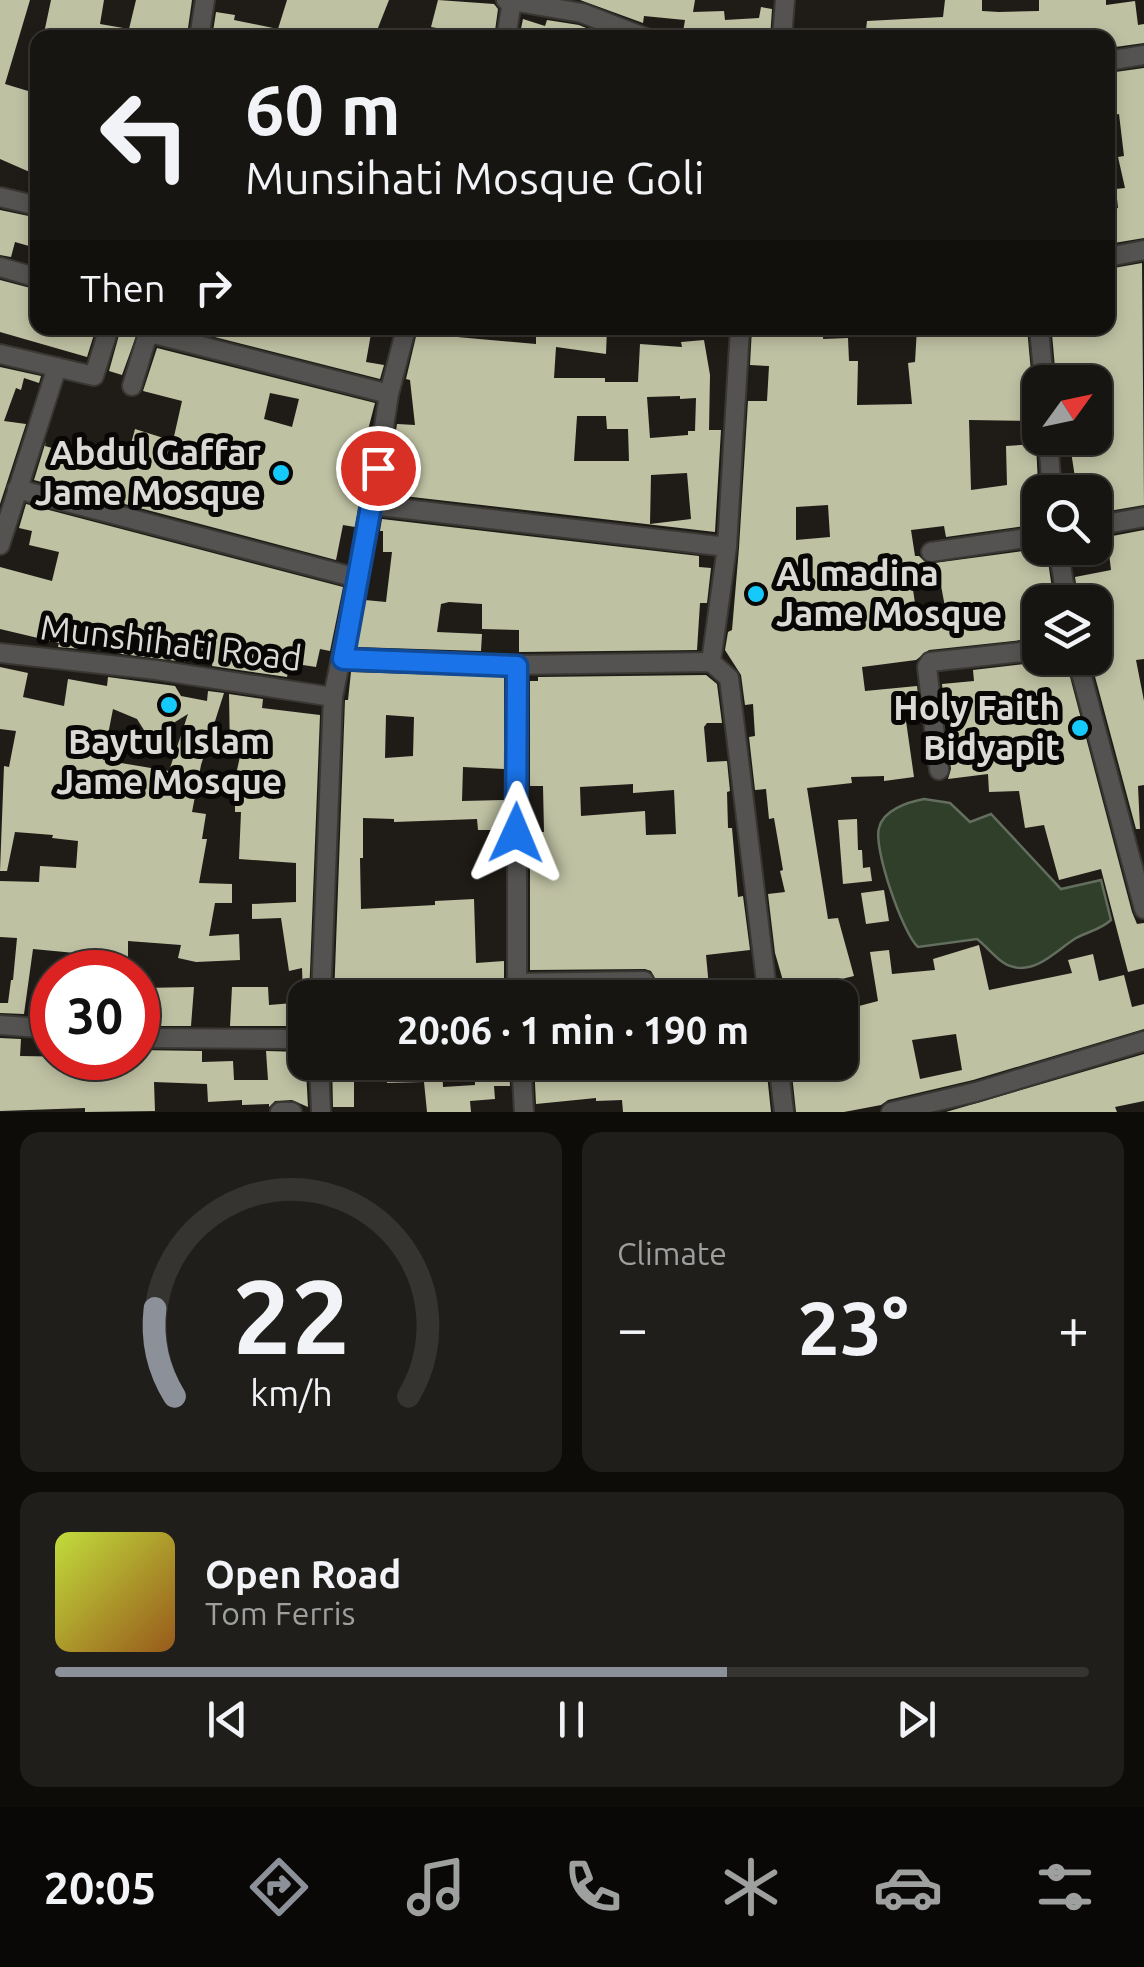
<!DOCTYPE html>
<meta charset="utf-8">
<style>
:root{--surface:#171511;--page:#201e1a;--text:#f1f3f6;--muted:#9e9f9f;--line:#363431;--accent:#8c9099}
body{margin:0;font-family:Ubuntu,sans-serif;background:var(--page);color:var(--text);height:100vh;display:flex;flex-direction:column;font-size:38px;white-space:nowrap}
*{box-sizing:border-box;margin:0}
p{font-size:32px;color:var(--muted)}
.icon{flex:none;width:55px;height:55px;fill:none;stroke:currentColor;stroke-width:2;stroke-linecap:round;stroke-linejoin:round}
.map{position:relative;height:1112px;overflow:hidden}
.details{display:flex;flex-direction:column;gap:20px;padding:20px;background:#0d0c09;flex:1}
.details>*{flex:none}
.banner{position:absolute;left:30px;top:30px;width:1085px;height:305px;border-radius:20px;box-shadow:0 5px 15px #0003,0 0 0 2px var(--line);background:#171511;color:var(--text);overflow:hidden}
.needle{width:65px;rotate:57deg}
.controls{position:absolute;left:1022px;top:365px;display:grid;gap:20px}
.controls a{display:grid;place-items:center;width:90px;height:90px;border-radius:20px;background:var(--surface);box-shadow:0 5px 15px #0003,0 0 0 2px var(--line);font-size:50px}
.speed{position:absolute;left:30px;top:950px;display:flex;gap:20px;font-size:50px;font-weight:700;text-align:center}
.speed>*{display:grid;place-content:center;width:130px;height:130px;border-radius:50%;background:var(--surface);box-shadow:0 5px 15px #0003,0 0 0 2px var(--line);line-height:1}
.speed .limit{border:15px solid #d22;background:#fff;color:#111}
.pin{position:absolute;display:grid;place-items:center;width:85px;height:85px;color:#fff;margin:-42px;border:5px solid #fff;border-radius:50%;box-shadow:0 2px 10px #0007}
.me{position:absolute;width:110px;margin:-55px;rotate:1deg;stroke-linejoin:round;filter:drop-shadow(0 0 8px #0008)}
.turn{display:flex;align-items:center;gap:35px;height:210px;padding:0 50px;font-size:45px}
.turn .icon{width:130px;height:130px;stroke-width:2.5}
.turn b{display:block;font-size:70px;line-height:85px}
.then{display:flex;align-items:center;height:95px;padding:0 50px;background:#0003;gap:20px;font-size:38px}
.big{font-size:75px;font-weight:600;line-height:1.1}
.details .widget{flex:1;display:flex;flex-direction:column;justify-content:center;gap:15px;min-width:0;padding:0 35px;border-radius:20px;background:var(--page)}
.details .dial{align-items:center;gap:0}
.dial svg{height:260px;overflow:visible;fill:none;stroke:var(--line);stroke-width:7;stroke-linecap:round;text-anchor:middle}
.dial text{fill:var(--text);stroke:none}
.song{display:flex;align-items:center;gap:30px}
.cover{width:120px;height:120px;border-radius:15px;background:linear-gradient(135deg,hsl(70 70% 55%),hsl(30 70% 35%))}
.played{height:10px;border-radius:5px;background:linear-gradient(90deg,var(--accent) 65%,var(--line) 65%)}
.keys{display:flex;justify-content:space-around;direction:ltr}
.heat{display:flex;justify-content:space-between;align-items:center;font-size:55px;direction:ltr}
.details .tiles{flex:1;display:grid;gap:20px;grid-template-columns:1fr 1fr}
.widget:last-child{grid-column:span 2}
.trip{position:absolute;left:288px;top:980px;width:570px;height:100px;border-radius:20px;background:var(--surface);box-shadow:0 5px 15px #0003,0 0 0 2px var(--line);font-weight:600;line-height:100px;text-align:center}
.dock{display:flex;height:160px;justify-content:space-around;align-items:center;background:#090807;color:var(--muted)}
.dock .icon{width:70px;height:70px}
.dock .on{color:var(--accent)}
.dock b{font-size:45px;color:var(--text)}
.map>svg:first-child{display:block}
.water{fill:#2f3f2a;stroke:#636e5e;stroke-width:2.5}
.building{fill:#bfc1a3;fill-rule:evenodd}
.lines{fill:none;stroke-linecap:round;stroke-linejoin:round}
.minor-casing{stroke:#393732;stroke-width:22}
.minor{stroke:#555351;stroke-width:18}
.route-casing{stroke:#114b97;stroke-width:25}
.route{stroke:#1a73e8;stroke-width:18}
.poi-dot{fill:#15cafb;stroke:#080705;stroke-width:4}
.labels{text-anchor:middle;stroke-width:10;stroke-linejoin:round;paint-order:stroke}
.poi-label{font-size:35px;font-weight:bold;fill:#dcdad6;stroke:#080705;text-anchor:end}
.street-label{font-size:35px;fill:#dcdad6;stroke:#080705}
</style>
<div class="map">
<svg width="1144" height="1112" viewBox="0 0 1144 1112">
<rect width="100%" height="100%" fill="#1f1c17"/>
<!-- water -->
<path class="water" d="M924 799 950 803 970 822 991 814 1061 889 1101 880 1111 920C1100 930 1089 931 1076 938 1058 949 1037 973 1014 967 999 964 989 948 977 939L918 947C903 934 873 848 879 828 883 810 908 802 924 799Z"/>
<!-- building -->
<path class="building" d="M0 0H30L5 84 38 94V154L32 173 0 159Z
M51 0H104L100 24 129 29 136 0H192L187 35 154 28 152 38H43Z
M287 0H389L374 38H212L216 12 235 15 234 20 278 29Z
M438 0 494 4 498 9 494 38 431 27Z
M580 0H695L693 12 724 11 725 20 759 18 761 7 772 9 770 38H682L685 20 644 16 643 23Z
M945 0H982V11L999 12 1039 11V0H1106V5L1135 1 1138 25 1144 24V43L1108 48V38H865L867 21 943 17Z
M523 19 545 26 547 20 579 25 610 38 568 33 570 38H519Z
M1144 68V238L1108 244V210L1118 208 1116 189 1125 188 1118 157 1124 156 1119 114 1108 116V73Z
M0 210 38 218 29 246 15 242 11 257 0 255Z
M1142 263 1144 505 1103 512 1101 481 1076 484 1070 445 1095 441V377L1056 379 1052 334 1080 333V328L1114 325 1108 269Z
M0 280 38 290V328H96L87 357 0 332Z
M121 328H139L122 375 109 371Z
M179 328H201L225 334 226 328H372L366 362 384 365 380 379Z
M418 328 458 333 457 337 536 344V328H607L606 354 556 347 554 378H605V382H638L640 344 682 347 681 342 704 340 710 375 709 430H721L715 532 386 494 397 424 415 425 410 380 406 379ZM680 396V399L696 398 695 431H688V435L650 438 647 397ZM577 416H606L607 429H628L629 461H574ZM687 473 691 519 650 524 651 475Z
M752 328H824L823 339 848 338 849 361H858L857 405 912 404 908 363 915 362 917 328H1027L1032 383 1040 394V421L969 420 971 490 1007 485 1006 446 1036 444 1040 524 946 537 944 526 911 530 915 556H919L927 564 1046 548 1054 602H1040V638L929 650 916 660 862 667 865 691 917 686 920 713 905 714 914 777 884 781V776L851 777 852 783 807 788 828 919 838 918 854 976 813 986 815 998H788L775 953 768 894 785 892 780 871 783 870 774 818 769 819 766 789 755 790 749 737 755 736 753 704 745 705 741 675 725 650 728 632 732 630 739 548 748 401H767L769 366 750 365ZM828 505 830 537 796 540V507ZM940 580 945 607 916 610 912 583Z
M157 348 375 403 363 449 368 450 355 527 343 525 336 560 34 480 46 441 45 446 99 461 101 452 127 459 135 429 173 441 182 401 143 391ZM270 393 299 399 292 427 264 419Z
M0 367 41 376 39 383 24 378 21 390 16 388 4 421 26 424 0 504Z
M26 504 343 587 330 651 320 649 316 667 290 663 287 677 212 666 214 652 187 649 185 662 114 653V650L82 645V649L58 647 59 643 0 629V567L52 581 59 552 29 545 32 531 19 528Z
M382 519 699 556V567L711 568 707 603H700L697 650 519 652V630L482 629V604L449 602 441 604 437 632 482 634 481 651 356 647 365 600 386 602 392 552H383V531H380Z
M1144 530V659L1136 660 1144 701V785L1138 786 1140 829H1136L1090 658H1095V602H1079L1075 577 1111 570 1107 537Z
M1050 658H1065L1132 912 1137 924 1144 923V968L1128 972 1101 869 1059 880 1044 825 1025 828 1019 791 989 792 988 774 948 779 951 769 942 684 974 681 973 670 1041 662Z
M0 667 28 673 23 697 64 706 68 679 107 686 108 677 175 686 181 696 207 701 208 691 224 693 201 765 192 812 206 814 202 839H207L199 883 232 884V903H215L209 936 239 934 240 960 196 962 178 958 181 945 128 941V967L96 968V955L33 949 24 1014 0 1013V1003H8L11 980H13L17 938 0 937V881L39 882 40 866 76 868 78 841 52 838 53 835 15 832 7 871H0L4 766 9 767 16 731 0 729ZM113 709 137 719 149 738 188 714 169 771 103 760Z
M351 672 504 677V769L463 767 462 801 504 800V830H478L477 819 394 822V819L363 818V858H360L361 909 435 905V901L474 899 476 963 504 961V998H474V994L334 998 345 700H348ZM386 715 414 717 413 756 385 758Z
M706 675 717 684 722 723H707L704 727 707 762 727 761 730 791 727 792 728 828H732L738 897 743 896 750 950 706 955 710 998H652L656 980 651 971 645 969 530 970V832H544L543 786H530V681H538V677ZM633 784V793L674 790 676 834 646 835 645 811 581 816 580 787Z
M229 694 263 699 262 708 320 715 309 997H303L302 968 289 971 281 918 252 919V904L296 902V863L239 859 241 812H235V779L241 752H230Z
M857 819 858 850H862L863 868 870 867 872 881 843 884 838 820Z
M884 890 889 921 866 924 861 893Z
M979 945 989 990 1072 973 1068 960 1093 954 1099 981 1124 975 1132 1007 1144 1004V1029L973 1080 888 1100 881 1105 844 1112H796L791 1065 840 1062V1011L878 1001 870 952 889 950 892 974 935 970 933 959ZM956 1034 962 1070 920 1079 912 1040Z
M194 987 191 1026H138L143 988Z
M232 987H268L269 1005 305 1002V1026H230Z
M0 1038 21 1039 20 1056 138 1058V1050L202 1051V1062L233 1061 234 1080H268L266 1051 305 1052 308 1107 292 1100 275 1101 269 1107V1104L242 1105V1100L208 1102 207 1084 154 1082 155 1111 85 1112V1108L0 1111Z
M1144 1054V1101L1115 1107 1117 1112H946Z
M332 1062H354V1107H333Z
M386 1062H442L443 1087 475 1085V1062H509L510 1086H494L495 1099 470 1101 471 1112H427L424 1082 387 1083Z
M534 1062H743V1068L766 1065 771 1112H623L622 1100 596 1101V1098L536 1104Z"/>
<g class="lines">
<defs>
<path id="minor" d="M506 0 582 13 646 38
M199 38 205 0
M506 38 512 1
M782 38 785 0
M1108 61 1144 55
M0 197 38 206
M1108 257 1144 250
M0 267 38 278
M740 328 727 547 711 662 729 678 768 998
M1039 328 1044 382
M0 354 94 376 109 328
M132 386 147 337 154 334 389 394
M1048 438 1052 492
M17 489 357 578
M372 505 727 547
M1095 526 1144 517
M0 545 57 367
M1058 548 1067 602
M931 552 1040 536
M0 653 156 670 333 697
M1077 658 1144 909
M343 659 517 665 711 662
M939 770 927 667 930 662 1040 650
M516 983 644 981
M321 998 333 697 372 505 389 394 406 328
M517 998V665
M0 1025 52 1029
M138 1038 305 1039
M319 1062 321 1112
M521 1062 524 1112
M778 1062 784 1112
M280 1112H292
M891 1112 976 1092 1144 1041"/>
</defs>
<!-- minor casing -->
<use href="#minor" class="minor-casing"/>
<!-- minor -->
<use href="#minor" class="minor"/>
</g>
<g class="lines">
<defs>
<path id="route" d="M378 468 343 659 517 666 516 833"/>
</defs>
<!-- route casing -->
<use href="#route" class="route-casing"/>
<!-- route -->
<use href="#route" class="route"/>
</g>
<!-- markers -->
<g class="poi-dot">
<circle cx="281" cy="473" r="10"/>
<circle cx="756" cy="594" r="10"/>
<circle cx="169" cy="705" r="10"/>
<circle cx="1080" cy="728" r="10"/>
</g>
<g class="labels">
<!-- poi labels -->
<g class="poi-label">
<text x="261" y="465">Abdul Gaffar<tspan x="261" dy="40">Jame Mosque</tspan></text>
<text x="776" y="586" text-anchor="start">Al madina<tspan x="776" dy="40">Jame Mosque</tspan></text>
<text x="1060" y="720">Holy Faith<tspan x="1060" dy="40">Bidyapit</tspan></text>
<text x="169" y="754" text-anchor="middle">Baytul Islam<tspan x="169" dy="40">Jame Mosque</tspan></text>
</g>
<!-- street labels -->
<g class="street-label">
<text transform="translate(171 643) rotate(7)" y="12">Munshihati Road</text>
</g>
</g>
</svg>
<div class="controls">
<a><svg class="needle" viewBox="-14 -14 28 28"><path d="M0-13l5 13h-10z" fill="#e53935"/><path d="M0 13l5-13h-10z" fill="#9e9f9f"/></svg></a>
<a><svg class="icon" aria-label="search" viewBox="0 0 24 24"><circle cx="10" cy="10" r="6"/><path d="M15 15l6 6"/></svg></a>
<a><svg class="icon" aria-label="layers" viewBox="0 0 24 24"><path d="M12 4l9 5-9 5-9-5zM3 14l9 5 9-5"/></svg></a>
</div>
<div class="speed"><div class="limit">30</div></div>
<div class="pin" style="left:378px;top:468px;background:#d93025"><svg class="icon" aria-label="arrive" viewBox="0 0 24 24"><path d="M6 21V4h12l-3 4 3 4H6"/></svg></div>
<svg class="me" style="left:516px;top:833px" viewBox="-20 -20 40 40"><path d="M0-17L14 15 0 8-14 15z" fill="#1a73e8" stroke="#fff" stroke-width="4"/></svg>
<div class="trip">20:06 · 1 min · 190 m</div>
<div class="banner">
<div class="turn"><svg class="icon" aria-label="left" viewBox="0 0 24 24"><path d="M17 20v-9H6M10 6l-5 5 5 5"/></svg><div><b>60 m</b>Munsihati Mosque Goli</div></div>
<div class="then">Then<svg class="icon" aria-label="right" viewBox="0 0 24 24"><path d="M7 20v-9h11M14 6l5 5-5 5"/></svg></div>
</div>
</div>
<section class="details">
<div class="tiles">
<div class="widget dial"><svg viewBox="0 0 100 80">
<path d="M14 69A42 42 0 1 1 86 69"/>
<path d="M14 69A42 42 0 0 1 8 42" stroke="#8c9099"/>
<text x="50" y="56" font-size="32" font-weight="700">22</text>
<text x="50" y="72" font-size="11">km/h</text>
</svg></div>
<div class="widget"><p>Climate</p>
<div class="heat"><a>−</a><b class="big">23°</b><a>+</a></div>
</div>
<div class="widget">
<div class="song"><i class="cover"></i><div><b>Open Road</b><p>Tom Ferris</p></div></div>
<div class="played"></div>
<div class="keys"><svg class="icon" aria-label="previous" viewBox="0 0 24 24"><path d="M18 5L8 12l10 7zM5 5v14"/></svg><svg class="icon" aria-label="pause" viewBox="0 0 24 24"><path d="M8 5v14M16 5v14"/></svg><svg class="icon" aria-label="next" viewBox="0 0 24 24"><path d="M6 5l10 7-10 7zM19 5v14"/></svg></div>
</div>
</div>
</section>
<nav class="dock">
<b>20:05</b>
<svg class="icon on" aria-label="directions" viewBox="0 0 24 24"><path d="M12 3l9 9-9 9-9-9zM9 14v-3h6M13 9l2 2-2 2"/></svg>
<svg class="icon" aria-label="music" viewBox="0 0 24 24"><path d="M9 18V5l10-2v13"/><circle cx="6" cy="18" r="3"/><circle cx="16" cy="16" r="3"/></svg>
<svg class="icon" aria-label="phone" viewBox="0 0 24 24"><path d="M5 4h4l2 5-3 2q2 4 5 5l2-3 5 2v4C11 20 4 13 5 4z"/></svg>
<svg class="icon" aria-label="climate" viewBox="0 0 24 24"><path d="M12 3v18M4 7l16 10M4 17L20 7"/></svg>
<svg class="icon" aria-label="car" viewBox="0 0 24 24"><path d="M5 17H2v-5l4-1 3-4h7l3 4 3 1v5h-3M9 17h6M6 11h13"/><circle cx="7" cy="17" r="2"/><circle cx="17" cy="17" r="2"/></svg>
<svg class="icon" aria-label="filters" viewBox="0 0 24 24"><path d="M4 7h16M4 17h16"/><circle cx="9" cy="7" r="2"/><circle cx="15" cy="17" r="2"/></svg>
</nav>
